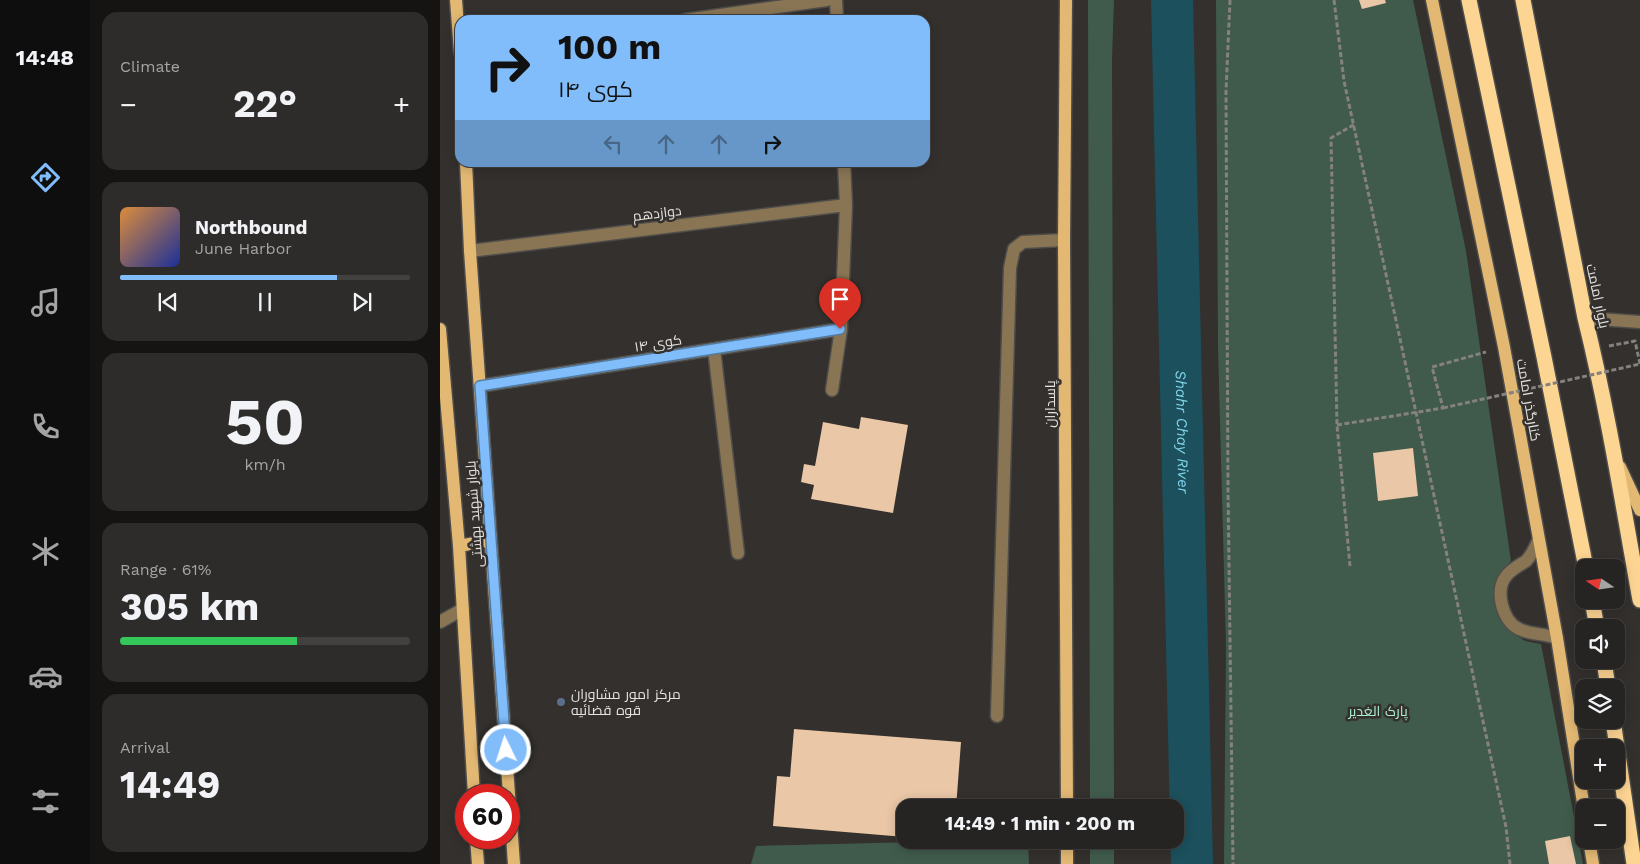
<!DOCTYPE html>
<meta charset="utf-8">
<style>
:root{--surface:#262422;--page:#2e2c2a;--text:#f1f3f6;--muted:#a4a4a5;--line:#424140;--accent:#80bdfa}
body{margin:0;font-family:"Work Sans",Cairo,sans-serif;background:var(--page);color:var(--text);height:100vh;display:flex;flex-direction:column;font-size:19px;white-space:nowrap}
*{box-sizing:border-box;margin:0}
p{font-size:16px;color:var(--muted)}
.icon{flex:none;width:28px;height:28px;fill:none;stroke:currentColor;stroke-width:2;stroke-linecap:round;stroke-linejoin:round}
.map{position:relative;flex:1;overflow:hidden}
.side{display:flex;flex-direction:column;gap:12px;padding:12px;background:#151413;width:350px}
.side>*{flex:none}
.top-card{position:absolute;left:15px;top:15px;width:475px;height:152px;border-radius:15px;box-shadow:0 2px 12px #0003,0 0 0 1px var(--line);background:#80bdfa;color:#111;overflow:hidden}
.needle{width:32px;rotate:283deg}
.tools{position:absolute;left:1135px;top:559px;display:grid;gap:10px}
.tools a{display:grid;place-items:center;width:50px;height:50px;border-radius:10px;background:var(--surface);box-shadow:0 2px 12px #0003,0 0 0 1px var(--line);font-size:25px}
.speed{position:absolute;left:15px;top:784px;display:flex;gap:10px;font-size:25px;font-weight:700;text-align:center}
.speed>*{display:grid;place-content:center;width:65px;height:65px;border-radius:50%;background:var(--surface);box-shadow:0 2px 12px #0003,0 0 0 1px var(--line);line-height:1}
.speed .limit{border:8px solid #d22;background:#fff;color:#111}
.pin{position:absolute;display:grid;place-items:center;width:42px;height:42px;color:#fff;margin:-51px -21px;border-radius:50% 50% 50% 0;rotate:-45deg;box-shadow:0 0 5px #0007}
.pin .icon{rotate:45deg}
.me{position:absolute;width:55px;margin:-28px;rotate:356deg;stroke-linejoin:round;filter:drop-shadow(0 0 4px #0008)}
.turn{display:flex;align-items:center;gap:18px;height:105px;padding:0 20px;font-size:22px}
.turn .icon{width:65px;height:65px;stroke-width:2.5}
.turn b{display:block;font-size:35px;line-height:42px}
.lanes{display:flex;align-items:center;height:48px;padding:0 20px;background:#0003;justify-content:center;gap:25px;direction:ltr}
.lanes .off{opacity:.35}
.big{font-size:38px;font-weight:700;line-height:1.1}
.side .widget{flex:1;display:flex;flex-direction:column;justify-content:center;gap:8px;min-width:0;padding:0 18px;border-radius:15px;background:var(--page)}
.side .dial{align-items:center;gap:0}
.dial b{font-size:65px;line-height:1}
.song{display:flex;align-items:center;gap:15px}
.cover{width:60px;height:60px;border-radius:8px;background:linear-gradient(135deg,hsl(30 70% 55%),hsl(230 70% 35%))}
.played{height:5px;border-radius:2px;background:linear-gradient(90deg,var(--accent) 75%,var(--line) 75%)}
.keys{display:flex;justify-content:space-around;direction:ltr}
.heat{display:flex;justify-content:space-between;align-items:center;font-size:28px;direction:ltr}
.charge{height:8px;border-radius:4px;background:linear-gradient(90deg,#34c759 61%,var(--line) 0)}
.trip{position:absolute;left:456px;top:799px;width:288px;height:50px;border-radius:15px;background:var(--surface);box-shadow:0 2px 12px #0003,0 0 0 1px var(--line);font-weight:700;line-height:50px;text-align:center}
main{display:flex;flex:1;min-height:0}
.menu{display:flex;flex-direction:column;width:90px;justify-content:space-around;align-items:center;background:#0f0e0e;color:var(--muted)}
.menu .icon{width:35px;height:35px}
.menu .on{color:var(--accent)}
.menu b{font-size:22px;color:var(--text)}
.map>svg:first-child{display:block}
.green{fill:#405b4c}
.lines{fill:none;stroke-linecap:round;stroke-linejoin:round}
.river{stroke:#1c505c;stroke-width:42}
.building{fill:#e9c7a7}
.minor-casing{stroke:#4f4d4a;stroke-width:15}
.major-casing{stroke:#4f4d4a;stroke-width:15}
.highway-casing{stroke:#4f4d4a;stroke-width:18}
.path{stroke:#84817f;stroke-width:3;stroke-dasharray:5 2.5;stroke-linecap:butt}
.minor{stroke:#897554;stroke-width:12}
.major{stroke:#e2b873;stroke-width:12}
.highway{stroke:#fdd593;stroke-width:15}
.path-bridge{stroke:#84817f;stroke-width:3;stroke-dasharray:5 2.5;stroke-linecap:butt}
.route-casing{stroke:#537ba2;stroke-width:12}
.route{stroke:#80bdfa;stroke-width:9}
.service-dot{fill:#5c6f8a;stroke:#33302d;stroke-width:2}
.labels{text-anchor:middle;stroke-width:5;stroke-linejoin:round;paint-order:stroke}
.street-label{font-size:14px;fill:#e5e3e1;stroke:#33302d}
.poi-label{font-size:14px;fill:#e5e3e1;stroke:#33302d;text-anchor:start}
.park-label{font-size:14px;fill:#abf0ca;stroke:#33302d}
.water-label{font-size:15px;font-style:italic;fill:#80d5ea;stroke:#33302d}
</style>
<main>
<nav class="menu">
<b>14:48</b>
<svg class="icon on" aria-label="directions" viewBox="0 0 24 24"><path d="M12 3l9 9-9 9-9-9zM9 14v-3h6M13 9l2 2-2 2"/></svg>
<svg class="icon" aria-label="music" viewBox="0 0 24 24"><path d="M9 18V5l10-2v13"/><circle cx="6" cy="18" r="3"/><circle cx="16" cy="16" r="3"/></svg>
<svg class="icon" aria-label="phone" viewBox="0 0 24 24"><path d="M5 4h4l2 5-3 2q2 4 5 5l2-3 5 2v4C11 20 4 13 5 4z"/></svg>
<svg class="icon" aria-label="climate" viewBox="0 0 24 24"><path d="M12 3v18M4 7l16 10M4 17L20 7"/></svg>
<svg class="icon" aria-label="car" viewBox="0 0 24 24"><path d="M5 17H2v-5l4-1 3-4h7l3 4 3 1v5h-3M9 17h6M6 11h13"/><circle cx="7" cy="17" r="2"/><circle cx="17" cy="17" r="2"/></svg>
<svg class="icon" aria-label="filters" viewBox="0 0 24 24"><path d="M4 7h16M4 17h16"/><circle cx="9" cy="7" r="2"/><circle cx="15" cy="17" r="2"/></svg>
</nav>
<section class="side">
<div class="widget"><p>Climate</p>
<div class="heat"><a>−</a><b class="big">22°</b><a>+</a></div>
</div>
<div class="widget">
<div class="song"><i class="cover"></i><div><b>Northbound</b><p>June Harbor</p></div></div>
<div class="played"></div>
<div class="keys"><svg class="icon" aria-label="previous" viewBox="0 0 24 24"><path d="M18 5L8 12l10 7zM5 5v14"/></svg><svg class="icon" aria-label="pause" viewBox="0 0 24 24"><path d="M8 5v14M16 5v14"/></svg><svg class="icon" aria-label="next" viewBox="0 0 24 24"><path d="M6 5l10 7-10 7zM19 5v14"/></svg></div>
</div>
<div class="widget dial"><b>50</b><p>km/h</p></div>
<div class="widget"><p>Range · 61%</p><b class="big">305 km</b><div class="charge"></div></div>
<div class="widget"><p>Arrival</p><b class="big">14:49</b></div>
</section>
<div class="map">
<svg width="1200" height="864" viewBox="0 0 1200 864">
<rect width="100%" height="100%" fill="#33302d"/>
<!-- green -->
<path class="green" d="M648 0H674L672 59 674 808 650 807Z
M776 0H973L1026 251 1071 561 1057 578V607L1067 629 1085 641 1101 644 1143 864H784L786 646 778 347Z
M558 840H588L589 864H311L316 846Z
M650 840H674V864H650Z"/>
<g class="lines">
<!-- river -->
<path class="river" id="s1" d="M732 0 752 864"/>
</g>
<!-- building -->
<path class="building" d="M919 0H945L946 3 922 9Z
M421 417 468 425 453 513 371 499 374 485 361 482 364 464 375 466 383 422 419 429Z
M973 448 978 496 938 501 933 453Z
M354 729 521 742 516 808H465V837L333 826 337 776 350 777Z
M1130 836 1136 864H1109L1105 841Z"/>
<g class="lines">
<defs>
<path id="minor" d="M396 0 397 20
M245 20 387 0
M30 251 406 205
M1145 318 1200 322
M274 349 298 553
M40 386 401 329
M392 390 401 329 406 205 404 162
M1098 541C1095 548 1092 555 1086 561 1080 565 1072 569 1067 575 1054 589 1062 621 1079 629 1091 635 1104 633 1117 638
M0 622 23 609
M557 716 570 268 574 249 583 242 624 240"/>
<path id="major" d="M16 0 20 52
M626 0 624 240 627 808
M992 0 1064 347 1117 638 1144 809
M26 162 30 251 74 864
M0 329 19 546 34 795
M1180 467 1200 510
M19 546 51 540
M36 838 38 864
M627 840V864
M1149 840 1153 864"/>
<path id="highway" d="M1029 0 1104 357 1146 568
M1083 0 1145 318C1168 411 1183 506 1200 600
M1152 600 1157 628
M1164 660 1168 688
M1173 720 1194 864"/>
</defs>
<!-- minor casing -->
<use href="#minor" class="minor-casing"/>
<!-- major casing -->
<use href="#major" class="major-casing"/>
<!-- highway casing -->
<use href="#highway" class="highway-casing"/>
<!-- path -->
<path class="path" d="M790 0 786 91 788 489 793 864
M894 0 904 81 1066 827 1070 864
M1169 346 1195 341 1200 364
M897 425 1003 408 992 367 1046 352
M910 566 897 425 891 138 915 124"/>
<!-- minor -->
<use href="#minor" class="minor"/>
<!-- major -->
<use href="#major" class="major"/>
<!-- highway -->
<use href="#highway" class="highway"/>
<!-- path-bridge -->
<path class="path-bridge" d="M1003 408 1200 364"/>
</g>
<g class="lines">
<defs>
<path id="route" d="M66 750 40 386 400 329"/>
</defs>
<!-- route casing -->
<use href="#route" class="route-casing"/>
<!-- route -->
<use href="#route" class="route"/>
</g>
<!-- markers -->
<circle class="service-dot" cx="121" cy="702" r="5"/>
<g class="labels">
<!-- street labels -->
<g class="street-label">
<text transform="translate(217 213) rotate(-7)" y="5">دوازدهم</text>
<text transform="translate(1158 296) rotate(78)" y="5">بلوار امامت</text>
<text transform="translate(218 343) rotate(-9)" y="5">کوی ۱۴</text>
<text transform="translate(1089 400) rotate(80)" y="5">کنارگذر امامت</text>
<text transform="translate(610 404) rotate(-90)" y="5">پاسداران</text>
<text transform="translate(34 514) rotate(-94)" y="5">بلوار شهید بهشتی</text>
</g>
<!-- poi labels -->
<g class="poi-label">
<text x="131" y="699">مرکز امور مشاوران<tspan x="131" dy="16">قوه قضائیه</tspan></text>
</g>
<!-- park labels -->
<g class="park-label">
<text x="938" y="716">پارک الغدیر</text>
</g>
<!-- water labels -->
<g class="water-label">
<text dy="5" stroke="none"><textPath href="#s1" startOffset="432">Shahr Chay River</textPath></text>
</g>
</g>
</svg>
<div class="tools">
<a><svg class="needle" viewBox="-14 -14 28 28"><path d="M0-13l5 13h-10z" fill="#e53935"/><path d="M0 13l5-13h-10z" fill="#a4a4a5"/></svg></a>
<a><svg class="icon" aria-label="sound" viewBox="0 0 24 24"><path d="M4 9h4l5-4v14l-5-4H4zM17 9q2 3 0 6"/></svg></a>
<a><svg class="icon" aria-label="layers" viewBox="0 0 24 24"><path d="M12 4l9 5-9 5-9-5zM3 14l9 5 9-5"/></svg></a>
<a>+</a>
<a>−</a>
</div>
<div class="speed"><div class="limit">60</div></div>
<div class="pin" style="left:400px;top:329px;background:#d93025"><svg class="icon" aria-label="arrive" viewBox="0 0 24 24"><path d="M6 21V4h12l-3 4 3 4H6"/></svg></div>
<svg class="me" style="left:66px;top:750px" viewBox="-20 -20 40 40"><circle r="17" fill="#80bdfa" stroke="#fff" stroke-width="3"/><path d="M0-11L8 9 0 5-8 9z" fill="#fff"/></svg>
<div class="trip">14:49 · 1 min · 200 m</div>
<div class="top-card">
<div class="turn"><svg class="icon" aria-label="right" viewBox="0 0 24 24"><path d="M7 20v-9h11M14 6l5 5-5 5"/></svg><div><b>100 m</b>کوی ۱۴</div></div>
<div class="lanes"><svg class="icon off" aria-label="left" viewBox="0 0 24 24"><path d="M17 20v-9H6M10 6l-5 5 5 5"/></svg><svg class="icon off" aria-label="ahead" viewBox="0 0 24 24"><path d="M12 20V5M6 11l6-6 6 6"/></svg><svg class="icon off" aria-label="ahead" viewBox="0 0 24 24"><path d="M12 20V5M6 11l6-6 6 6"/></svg><svg class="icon" aria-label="right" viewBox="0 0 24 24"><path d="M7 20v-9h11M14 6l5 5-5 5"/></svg></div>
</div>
</div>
</main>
